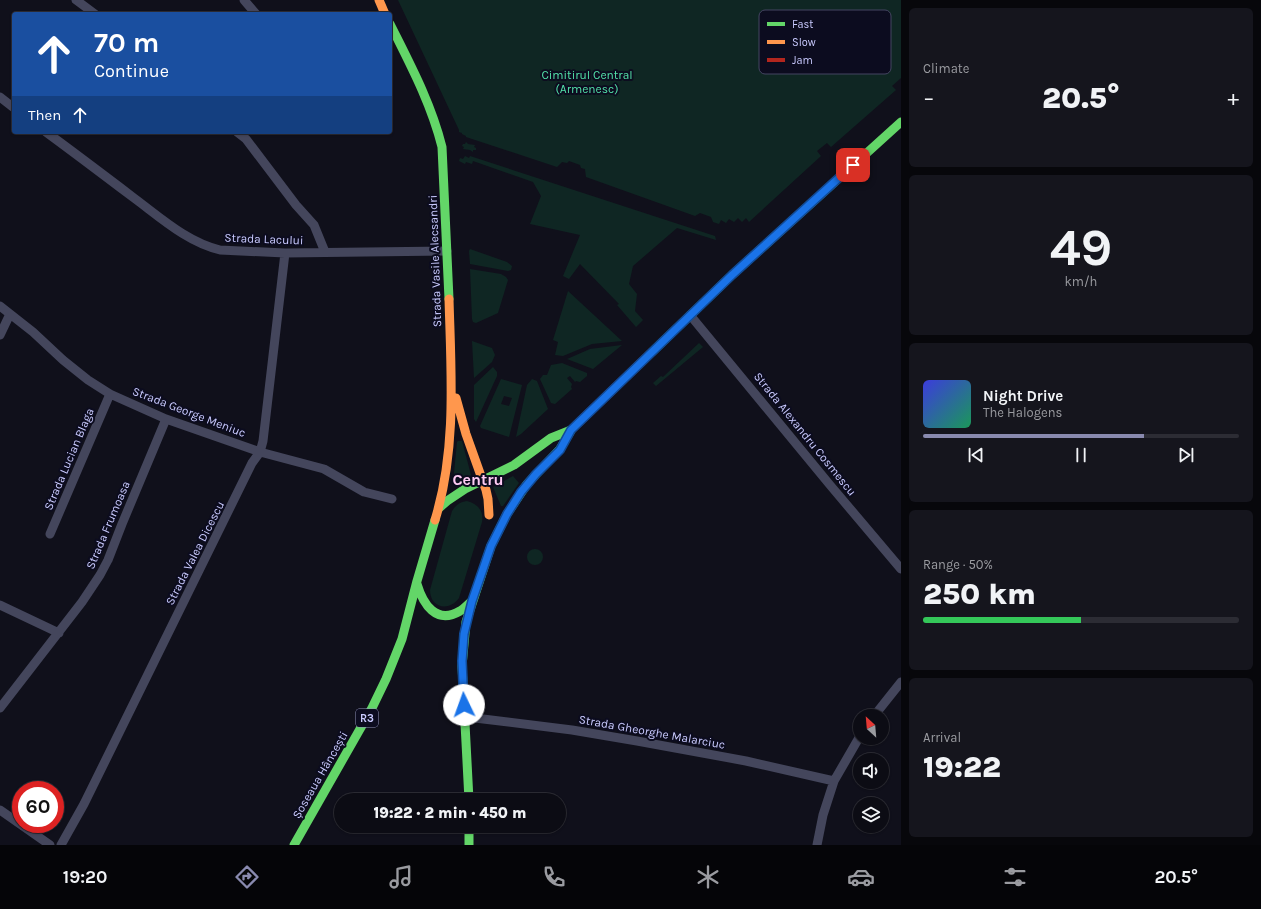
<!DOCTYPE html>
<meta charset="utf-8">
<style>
:root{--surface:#0c0c14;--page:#15151d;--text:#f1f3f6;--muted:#9a9ba0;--line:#2c2c34;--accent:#898aaf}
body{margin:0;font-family:Karla,sans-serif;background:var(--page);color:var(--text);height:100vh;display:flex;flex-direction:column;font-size:15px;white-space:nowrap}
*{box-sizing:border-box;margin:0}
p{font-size:13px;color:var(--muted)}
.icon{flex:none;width:22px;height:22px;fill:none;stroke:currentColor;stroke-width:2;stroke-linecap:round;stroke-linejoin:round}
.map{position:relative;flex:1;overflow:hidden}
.panel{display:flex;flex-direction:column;gap:8px;padding:8px;background:#07070b;width:360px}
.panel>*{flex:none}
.hud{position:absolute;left:12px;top:12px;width:380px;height:122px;border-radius:4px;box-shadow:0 1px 3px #0004,0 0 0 1px var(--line);background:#1a4fa0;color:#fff;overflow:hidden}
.needle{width:26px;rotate:334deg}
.controls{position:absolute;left:853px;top:709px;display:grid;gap:8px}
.controls a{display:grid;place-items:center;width:36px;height:36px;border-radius:50%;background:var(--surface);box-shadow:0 1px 3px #0004,0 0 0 1px var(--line);font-size:20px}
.speed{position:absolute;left:12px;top:781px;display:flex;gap:8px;font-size:20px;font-weight:700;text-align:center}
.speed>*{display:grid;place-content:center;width:52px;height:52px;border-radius:50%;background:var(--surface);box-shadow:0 1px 3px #0004,0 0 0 1px var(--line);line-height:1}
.speed .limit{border:6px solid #d22;background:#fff;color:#111}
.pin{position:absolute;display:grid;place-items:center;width:34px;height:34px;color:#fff;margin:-17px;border-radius:8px;box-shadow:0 2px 6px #0006}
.me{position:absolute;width:44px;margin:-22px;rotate:357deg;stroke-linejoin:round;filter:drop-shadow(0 0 3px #0008)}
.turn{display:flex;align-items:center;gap:14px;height:84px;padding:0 16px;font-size:18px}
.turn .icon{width:52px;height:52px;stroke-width:2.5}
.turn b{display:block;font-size:28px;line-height:34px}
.then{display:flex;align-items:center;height:38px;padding:0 16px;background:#0003;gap:8px;font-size:15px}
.big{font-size:30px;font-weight:800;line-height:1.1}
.panel .tile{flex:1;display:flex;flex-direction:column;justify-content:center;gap:6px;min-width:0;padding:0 14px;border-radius:6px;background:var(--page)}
.panel .dial{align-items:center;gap:0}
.dial b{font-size:52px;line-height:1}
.song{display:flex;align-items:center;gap:12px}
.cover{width:48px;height:48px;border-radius:6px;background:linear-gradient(135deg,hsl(240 70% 55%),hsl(150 70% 35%))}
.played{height:4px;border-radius:2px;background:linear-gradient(90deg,var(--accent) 70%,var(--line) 70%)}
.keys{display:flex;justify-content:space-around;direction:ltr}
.heat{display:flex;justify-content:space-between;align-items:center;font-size:22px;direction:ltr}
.charge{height:6px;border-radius:3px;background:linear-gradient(90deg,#34c759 50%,var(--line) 0)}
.trip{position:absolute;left:334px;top:793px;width:232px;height:40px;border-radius:20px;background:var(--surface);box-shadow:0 1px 3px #0004,0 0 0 1px var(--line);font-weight:800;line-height:40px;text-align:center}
.tab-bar{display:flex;height:64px;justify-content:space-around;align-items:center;background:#050508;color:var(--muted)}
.tab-bar .icon{width:28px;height:28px}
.tab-bar .active{color:var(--accent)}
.tab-bar b{font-size:18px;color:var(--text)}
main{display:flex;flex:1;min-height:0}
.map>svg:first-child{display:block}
.green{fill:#0f2623;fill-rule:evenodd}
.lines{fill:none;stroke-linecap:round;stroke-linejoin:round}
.street{stroke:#44465c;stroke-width:9}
.fast{stroke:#63d668;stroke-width:9}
.slow{stroke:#ff974d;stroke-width:9}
.jam{stroke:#b3261e;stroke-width:9}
.route-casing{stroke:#114b97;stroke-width:10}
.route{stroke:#1a73e8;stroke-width:7}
.labels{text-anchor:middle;stroke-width:4;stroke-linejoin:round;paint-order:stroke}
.shield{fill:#0c0c1f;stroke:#9192bc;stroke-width:1}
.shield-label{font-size:11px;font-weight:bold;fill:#cacbff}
.park-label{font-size:12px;fill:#53e2a9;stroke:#0c0c1f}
.street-label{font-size:12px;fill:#cacbff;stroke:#0c0c1f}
.district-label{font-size:16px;font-weight:bold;fill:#ffccf4;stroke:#0c0c1f}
.key{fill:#0c0c1f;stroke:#454562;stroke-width:1}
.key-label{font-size:11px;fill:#cacbff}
</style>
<main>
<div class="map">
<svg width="901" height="845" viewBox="0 0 901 845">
<rect width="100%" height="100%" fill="#10101b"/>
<!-- green -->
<path class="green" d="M398 0H901V78L892 86 896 90 831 147 827 143 817 151 821 156 749 222 746 218 742 222 738 218 734 222 729 219 726 223 721 220 719 224 713 222 711 217 700 213 695 216 586 177 585 169 581 168 580 165 569 161 567 163 562 162 557 167 466 137V136L462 134V133L459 132V130Z
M466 142 468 144 475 145 474 147 476 148V150H473V152L470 150 463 149 464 147 462 146 463 144H465Z
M465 156 469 158 470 156 715 236 716 240 677 228 633 266 629 284 637 294 635 311 643 320 636 327 617 305 619 304 580 264 569 279 563 276 580 235 530 224 541 196 533 182 473 161 472 164 466 162 465 164 459 161 460 158 463 159Z
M470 249 507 262 512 266 511 270 508 271 470 264 469 251Z
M470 269 501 274 506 277 508 280 498 313 476 323 473 322 472 319Z
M568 291 622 341 592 344 563 356 555 355 558 342 553 340Z
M472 341 492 348 495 355 492 362 474 378Z
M699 343 703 347 656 386 653 383 661 376 663 377Z
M622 345 593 369 567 359 590 349Z
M562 363 587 373V376L580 382 576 381 575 382 570 376 567 378 572 384 571 387 572 389 555 404 551 403 540 379 543 375H547L551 365Z
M493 367 497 372V376L476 422 474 419V385Z
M501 379 522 385 509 437 481 428 480 426ZM504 396 512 398 509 406 501 404Z
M532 379 537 381 548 409 521 434 516 437 527 385Z
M458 441H462L471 475 469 477 453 483 457 442Z
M513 476 519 483 503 506H501L493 487Z
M467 501C478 504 484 511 482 522L459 598C449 612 430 608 430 590L452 511C456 505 460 502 467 501Z
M527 557a8 8 0 1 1 16 0a8 8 0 1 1-16 0Z"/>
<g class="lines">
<!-- street -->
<path class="street" d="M76 0 95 14
M244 0 256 14
M0 97 14 108
M46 132C76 154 105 176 134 198 161 218 187 242 220 250L285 253 447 251
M237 132 246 139 296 205 314 225 325 252
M0 306 33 332 63 360 88 380 110 394 166 419 260 452 324 469 364 492 392 499
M690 315 830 485 901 569
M0 335 10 314
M50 534 110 394
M0 605 59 633
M0 708 82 602 100 575 108 560 122 524 166 419
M874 716 901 682
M465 718H475L572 730 637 741 746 761 834 781
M0 810 50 845
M61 845 84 804 252 463 260 452 263 441 285 253
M817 845 823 815 834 781 860 736"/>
<!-- fast -->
<path class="fast" d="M390 24C410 64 431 103 442 147L449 299
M652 352 732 275 901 122
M439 508 447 501 465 489 514 465 551 438 571 430
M417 584C423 604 436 625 460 611 464 609 468 604 472 601
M469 800 462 666 466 622 491 546 507 514 527 484 560 449 572 429
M469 826V845
M294 845 372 708 386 679 402 639 417 581 435 520"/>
<!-- slow -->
<path class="slow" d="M379 0 385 14
M456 398 466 434 486 490 488 499 489 515
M435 520C457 449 451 372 449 299"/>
<!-- jam -->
<path class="jam" d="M572 429 652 352"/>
</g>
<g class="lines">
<defs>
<path id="route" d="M464 705 462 661 464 634 472 601 491 546 507 514 521 492 536 474 560 450 571 430 732 275 853 165"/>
</defs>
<!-- route casing -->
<use href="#route" class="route-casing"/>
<!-- route -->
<use href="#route" class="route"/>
</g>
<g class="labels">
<!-- shield labels -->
<rect class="shield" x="356" y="709" width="22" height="18" rx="3"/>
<g class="shield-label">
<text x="367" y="722">R3</text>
</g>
<!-- park labels -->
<g class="park-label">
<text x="587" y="79">Cimitirul Central<tspan x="587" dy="14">(Armenesc)</tspan></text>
</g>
<!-- street labels -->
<g class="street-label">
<text transform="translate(264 239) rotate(2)" y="4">Strada Lacului</text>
<text transform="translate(435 261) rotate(-92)" y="4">Strada Vasile Alecsandri</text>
<text transform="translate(189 412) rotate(21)" y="4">Strada George Meniuc</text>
<text transform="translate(805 434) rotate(51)" y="4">Strada Alexandru Cosmescu</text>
<text transform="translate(69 459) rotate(-67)" y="4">Strada Lucian Blaga</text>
<text transform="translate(108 525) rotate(-67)" y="4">Strada Frumoasa</text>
<text transform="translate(195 553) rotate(-63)" y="4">Strada Valea Dicescu</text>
<text transform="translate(652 732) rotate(10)" y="4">Strada Gheorghe Malarciuc</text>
<text transform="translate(320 775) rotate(-60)" y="4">Șoseaua Hâncești</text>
</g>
<!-- district labels -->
<g class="district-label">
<text x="478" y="485">Centru</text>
</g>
</g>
<!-- legend -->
<rect x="759" y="10" width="132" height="64" rx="6" class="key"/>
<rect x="767" y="22" width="18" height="4" fill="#63d668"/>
<rect x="767" y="40" width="18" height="4" fill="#ff974d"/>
<rect x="767" y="58" width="18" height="4" fill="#b3261e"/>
<g class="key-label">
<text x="792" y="28">Fast</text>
<text x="792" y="46">Slow</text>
<text x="792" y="64">Jam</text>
</g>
</svg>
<div class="controls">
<a><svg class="needle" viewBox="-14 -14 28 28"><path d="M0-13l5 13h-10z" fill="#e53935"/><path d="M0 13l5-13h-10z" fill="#9a9ba0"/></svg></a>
<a><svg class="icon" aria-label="sound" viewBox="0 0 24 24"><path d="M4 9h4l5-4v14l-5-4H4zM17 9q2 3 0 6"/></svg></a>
<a><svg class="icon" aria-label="layers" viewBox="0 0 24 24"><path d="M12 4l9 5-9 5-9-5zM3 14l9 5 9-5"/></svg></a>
</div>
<div class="speed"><div class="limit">60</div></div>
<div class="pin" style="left:853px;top:165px;background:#d93025"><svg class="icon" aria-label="arrive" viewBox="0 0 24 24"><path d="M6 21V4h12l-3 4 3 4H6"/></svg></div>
<svg class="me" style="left:464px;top:705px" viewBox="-20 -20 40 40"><circle r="19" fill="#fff"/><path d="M0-13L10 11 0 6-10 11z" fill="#1a73e8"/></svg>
<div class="trip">19:22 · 2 min · 450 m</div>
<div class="hud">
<div class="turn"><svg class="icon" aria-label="ahead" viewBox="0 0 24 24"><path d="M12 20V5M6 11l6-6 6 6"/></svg><div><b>70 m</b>Continue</div></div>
<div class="then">Then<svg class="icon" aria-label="ahead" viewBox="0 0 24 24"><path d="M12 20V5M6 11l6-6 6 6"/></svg></div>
</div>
</div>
<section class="panel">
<div class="tile"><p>Climate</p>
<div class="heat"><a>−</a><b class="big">20.5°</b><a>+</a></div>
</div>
<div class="tile dial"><b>49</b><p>km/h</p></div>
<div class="tile">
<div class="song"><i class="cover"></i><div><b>Night Drive</b><p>The Halogens</p></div></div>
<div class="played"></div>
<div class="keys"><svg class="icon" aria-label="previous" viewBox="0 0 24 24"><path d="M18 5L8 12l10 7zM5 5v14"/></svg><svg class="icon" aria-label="pause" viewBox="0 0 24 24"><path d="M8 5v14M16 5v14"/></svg><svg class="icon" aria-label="next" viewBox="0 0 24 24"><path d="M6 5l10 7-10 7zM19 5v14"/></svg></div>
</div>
<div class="tile"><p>Range · 50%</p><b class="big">250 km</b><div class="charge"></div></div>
<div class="tile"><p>Arrival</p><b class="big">19:22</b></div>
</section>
</main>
<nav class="tab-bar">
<b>19:20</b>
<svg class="icon active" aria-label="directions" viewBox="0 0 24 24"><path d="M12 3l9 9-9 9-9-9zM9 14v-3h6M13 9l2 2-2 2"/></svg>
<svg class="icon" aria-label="music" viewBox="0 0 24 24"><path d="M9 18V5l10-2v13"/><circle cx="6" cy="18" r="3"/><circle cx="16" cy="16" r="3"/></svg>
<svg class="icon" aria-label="phone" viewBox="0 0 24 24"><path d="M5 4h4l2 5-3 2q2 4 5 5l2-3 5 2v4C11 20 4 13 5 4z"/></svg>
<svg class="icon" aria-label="climate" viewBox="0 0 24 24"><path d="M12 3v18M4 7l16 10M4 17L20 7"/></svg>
<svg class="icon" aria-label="car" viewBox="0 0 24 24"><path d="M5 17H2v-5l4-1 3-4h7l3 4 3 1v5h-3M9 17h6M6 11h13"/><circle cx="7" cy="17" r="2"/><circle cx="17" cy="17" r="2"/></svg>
<svg class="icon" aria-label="filters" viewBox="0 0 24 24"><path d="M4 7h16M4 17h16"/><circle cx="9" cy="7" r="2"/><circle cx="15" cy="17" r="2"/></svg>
<b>20.5°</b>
</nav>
